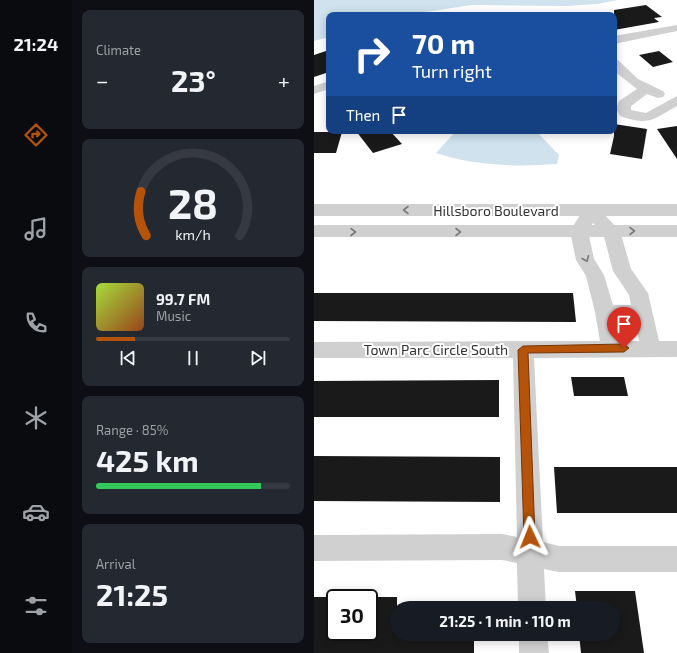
<!DOCTYPE html>
<meta charset="utf-8">
<style>
:root{--surface:#171b24;--page:#242831;--text:#f1f3f6;--muted:#9ea1a6;--line:#363941;--accent:#b45309}
body{margin:0;font-family:"Exo 2",sans-serif;background:var(--page);color:var(--text);height:100vh;display:flex;flex-direction:column;font-size:15px;white-space:nowrap}
*{box-sizing:border-box;margin:0}
p{font-size:13px;color:var(--muted)}
.icon{flex:none;width:22px;height:22px;fill:none;stroke:currentColor;stroke-width:2;stroke-linecap:round;stroke-linejoin:round}
.map{position:relative;flex:1;overflow:hidden}
.details{display:flex;flex-direction:column;gap:10px;padding:10px;background:#0d0f14;width:242px}
.details>*{flex:none}
.hud{position:absolute;left:12px;top:12px;width:291px;height:122px;border-radius:8px;box-shadow:0 2px 10px #0003;background:#1a4fa0;color:#fff;overflow:hidden}
.speed{position:absolute;left:12px;top:589px;display:flex;gap:8px;font-size:20px;font-weight:700;text-align:center}
.speed>*{display:grid;place-content:center;width:52px;height:52px;border-radius:50%;background:var(--surface);box-shadow:0 2px 10px #0003;line-height:1}
.speed .limit{border:2px solid #111;border-radius:6px;background:#fff;color:#111}
.pin{position:absolute;display:grid;place-items:center;width:34px;height:34px;color:#fff;margin:-41px -17px;border-radius:50% 50% 50% 0;rotate:-45deg;box-shadow:0 0 4px #0007}
.pin .icon{rotate:45deg}
.me{position:absolute;width:44px;margin:-22px;rotate:358deg;stroke-linejoin:round;filter:drop-shadow(0 0 3px #0008)}
.turn{display:flex;align-items:center;gap:14px;height:84px;padding:0 20px;font-size:18px}
.turn .icon{width:52px;height:52px;stroke-width:2.5}
.turn b{display:block;font-size:28px;line-height:34px}
.then{display:flex;align-items:center;height:38px;padding:0 20px;background:#0003;gap:8px;font-size:15px}
.big{font-size:30px;font-weight:700;line-height:1.1}
.details .tile{flex:1;display:flex;flex-direction:column;justify-content:center;gap:6px;min-width:0;padding:0 14px;border-radius:8px;background:var(--page)}
.details .dial{align-items:center;gap:0}
.dial svg{height:104px;overflow:visible;fill:none;stroke:var(--line);stroke-width:7;stroke-linecap:round;text-anchor:middle}
.dial text{fill:var(--text);stroke:none}
.song{display:flex;align-items:center;gap:12px}
.cover{width:48px;height:48px;border-radius:6px;background:linear-gradient(135deg,hsl(80 70% 55%),hsl(20 70% 35%))}
.played{height:4px;border-radius:2px;background:linear-gradient(90deg,var(--accent) 20%,var(--line) 20%)}
.keys{display:flex;justify-content:space-around;direction:ltr}
.heat{display:flex;justify-content:space-between;align-items:center;font-size:22px;direction:ltr}
.charge{height:6px;border-radius:3px;background:linear-gradient(90deg,#34c759 85%,var(--line) 0)}
.trip{position:absolute;left:76px;top:601px;width:230px;height:40px;border-radius:20px;background:var(--surface);box-shadow:0 2px 10px #0003;font-weight:700;line-height:40px;text-align:center}
main{display:flex;flex:1;min-height:0}
.menu{display:flex;flex-direction:column;width:72px;justify-content:space-around;align-items:center;background:#090b0e;color:var(--muted)}
.menu .icon{width:28px;height:28px}
.menu .selected{color:var(--accent)}
.menu b{font-size:18px;color:var(--text)}
.map>svg:first-child{display:block}
.water{fill:#cfe2ee}
.building{fill:#1a1a1a}
.lines{fill:none;stroke-linecap:round;stroke-linejoin:round}
.minor{fill:#d0d0d0;fill-rule:evenodd}
.tertiary{fill:#d0d0d0;fill-rule:evenodd}
.oneway{stroke:#7a7a7a}
.route{fill:#b45309;stroke:#753606}
.labels{text-anchor:middle;stroke-width:4;stroke-linejoin:round;paint-order:stroke}
.street-label{font-size:14px;fill:#333;stroke:#fff}
</style>
<main>
<nav class="menu">
<b>21:24</b>
<svg class="icon selected" aria-label="directions" viewBox="0 0 24 24"><path d="M12 3l9 9-9 9-9-9zM9 14v-3h6M13 9l2 2-2 2"/></svg>
<svg class="icon" aria-label="music" viewBox="0 0 24 24"><path d="M9 18V5l10-2v13"/><circle cx="6" cy="18" r="3"/><circle cx="16" cy="16" r="3"/></svg>
<svg class="icon" aria-label="phone" viewBox="0 0 24 24"><path d="M5 4h4l2 5-3 2q2 4 5 5l2-3 5 2v4C11 20 4 13 5 4z"/></svg>
<svg class="icon" aria-label="climate" viewBox="0 0 24 24"><path d="M12 3v18M4 7l16 10M4 17L20 7"/></svg>
<svg class="icon" aria-label="car" viewBox="0 0 24 24"><path d="M5 17H2v-5l4-1 3-4h7l3 4 3 1v5h-3M9 17h6M6 11h13"/><circle cx="7" cy="17" r="2"/><circle cx="17" cy="17" r="2"/></svg>
<svg class="icon" aria-label="filters" viewBox="0 0 24 24"><path d="M4 7h16M4 17h16"/><circle cx="9" cy="7" r="2"/><circle cx="15" cy="17" r="2"/></svg>
</nav>
<section class="details">
<div class="tile"><p>Climate</p>
<div class="heat"><a>−</a><b class="big">23°</b><a>+</a></div>
</div>
<div class="tile dial"><svg viewBox="0 0 100 80">
<path d="M14 69A42 42 0 1 1 86 69"/>
<path d="M14 69A42 42 0 0 1 10 35" stroke="#b45309"/>
<text x="50" y="56" font-size="32" font-weight="700">28</text>
<text x="50" y="72" font-size="11">km/h</text>
</svg></div>
<div class="tile">
<div class="song"><i class="cover"></i><div><b>99.7 FM</b><p>Music</p></div></div>
<div class="played"></div>
<div class="keys"><svg class="icon" aria-label="previous" viewBox="0 0 24 24"><path d="M18 5L8 12l10 7zM5 5v14"/></svg><svg class="icon" aria-label="pause" viewBox="0 0 24 24"><path d="M8 5v14M16 5v14"/></svg><svg class="icon" aria-label="next" viewBox="0 0 24 24"><path d="M6 5l10 7-10 7zM19 5v14"/></svg></div>
</div>
<div class="tile"><p>Range · 85%</p><b class="big">425 km</b><div class="charge"></div></div>
<div class="tile"><p>Arrival</p><b class="big">21:25</b></div>
</section>
<div class="map">
<svg width="363" height="653" viewBox="0 0 363 653">
<rect width="100%" height="100%" fill="#fff"/>
<!-- water -->
<path class="water" d="M0 0H304L283 4 253 6 158 5 91 15H15V37L0 41Z
M142 131H222L245 155 243 164C203 167 161 166 122 153Z"/>
<!-- building -->
<path class="building" d="M332 5 348 17 340 18 345 22 300 30V10Z
M15 50V72L0 77V55Z
M345 51 359 62 339 67 325 55Z
M300 124 333 129 328 159 296 154 300 136Z
M363 126V159L343 129Z
M42 131H76L88 144 59 153Z
M0 132H28L22 153H0Z
M0 293H259L262 322 0 321Z
M257 377H310L314 396H260Z
M185 380V417H0V381Z
M0 456 186 457V502L0 501Z
M240 467H363V513H243Z
M261 591H321L330 653H267L265 634H299V608H263Z
M0 597H21V632H55V597H83V634H160V653H0Z"/>
<g class="lines">
<!-- minor -->
<path class="minor" d="M363 25V31L300 44V36Z
M300 59 304 60 324 79 349 91 351 94 349 97 344 98 333 94 317 106V110L332 113 363 96V106C338 120 335 126 306 116L302 109 305 101 323 89 300 71Z
M15 81V89L0 94V86Z
M277 206 283 207 306 231 317 269 334 293 345 341H363V357L220 358 229 542 245 546H363V572H245L230 569 232 608H204L203 563 188 560 0 561V535L188 534 203 537 199 358H0V342L286 341 281 312 272 276 262 260 256 231 271 207ZM279 223 289 233 299 271 315 295 317 305H299L290 275 280 259 274 231ZM302 319H320L325 341H306Z
M205 634H233L235 653H205Z"/>
<!-- tertiary -->
<path class="tertiary" d="M0 204H363V216H0Z
M0 225H363V237H0Z"/>
</g>
<!-- one-way arrows -->
<defs><path id="oneway-chevron" d="M-2-3.5L2.5 0L-2 3.5" fill="none" stroke-width="1.6" stroke-linecap="round" stroke-linejoin="round"/></defs>
<g class="oneway">
<use href="#oneway-chevron" transform="translate(92 210) rotate(-180)"/>
<use href="#oneway-chevron" transform="translate(318 231)"/>
<use href="#oneway-chevron" transform="translate(39 232)"/>
<use href="#oneway-chevron" transform="translate(144 232)"/>
<use href="#oneway-chevron" transform="translate(272 259) rotate(67)"/>
</g>
<!-- route -->
<path class="route" d="M310 344 315 348 310 352 214 353 221 537 220 542 216 543 211 542 210 537 204 350 209 346Z"/>
<g class="labels">
<!-- street labels -->
<g class="street-label">
<text x="182" y="216">Hillsboro Boulevard</text>
<text x="122" y="355">Town Parc Circle South</text>
</g>
</g>
</svg>
<div class="speed"><div class="limit">30</div></div>
<div class="pin" style="left:310px;top:348px;background:#d93025"><svg class="icon" aria-label="arrive" viewBox="0 0 24 24"><path d="M6 21V4h12l-3 4 3 4H6"/></svg></div>
<svg class="me" style="left:216px;top:537px" viewBox="-20 -20 40 40"><path d="M0-17L14 15 0 8-14 15z" fill="#b45309" stroke="#fff" stroke-width="4"/></svg>
<div class="trip">21:25 · 1 min · 110 m</div>
<div class="hud">
<div class="turn"><svg class="icon" aria-label="right" viewBox="0 0 24 24"><path d="M7 20v-9h11M14 6l5 5-5 5"/></svg><div><b>70 m</b>Turn right</div></div>
<div class="then">Then<svg class="icon" aria-label="arrive" viewBox="0 0 24 24"><path d="M6 21V4h12l-3 4 3 4H6"/></svg></div>
</div>
</div>
</main>
